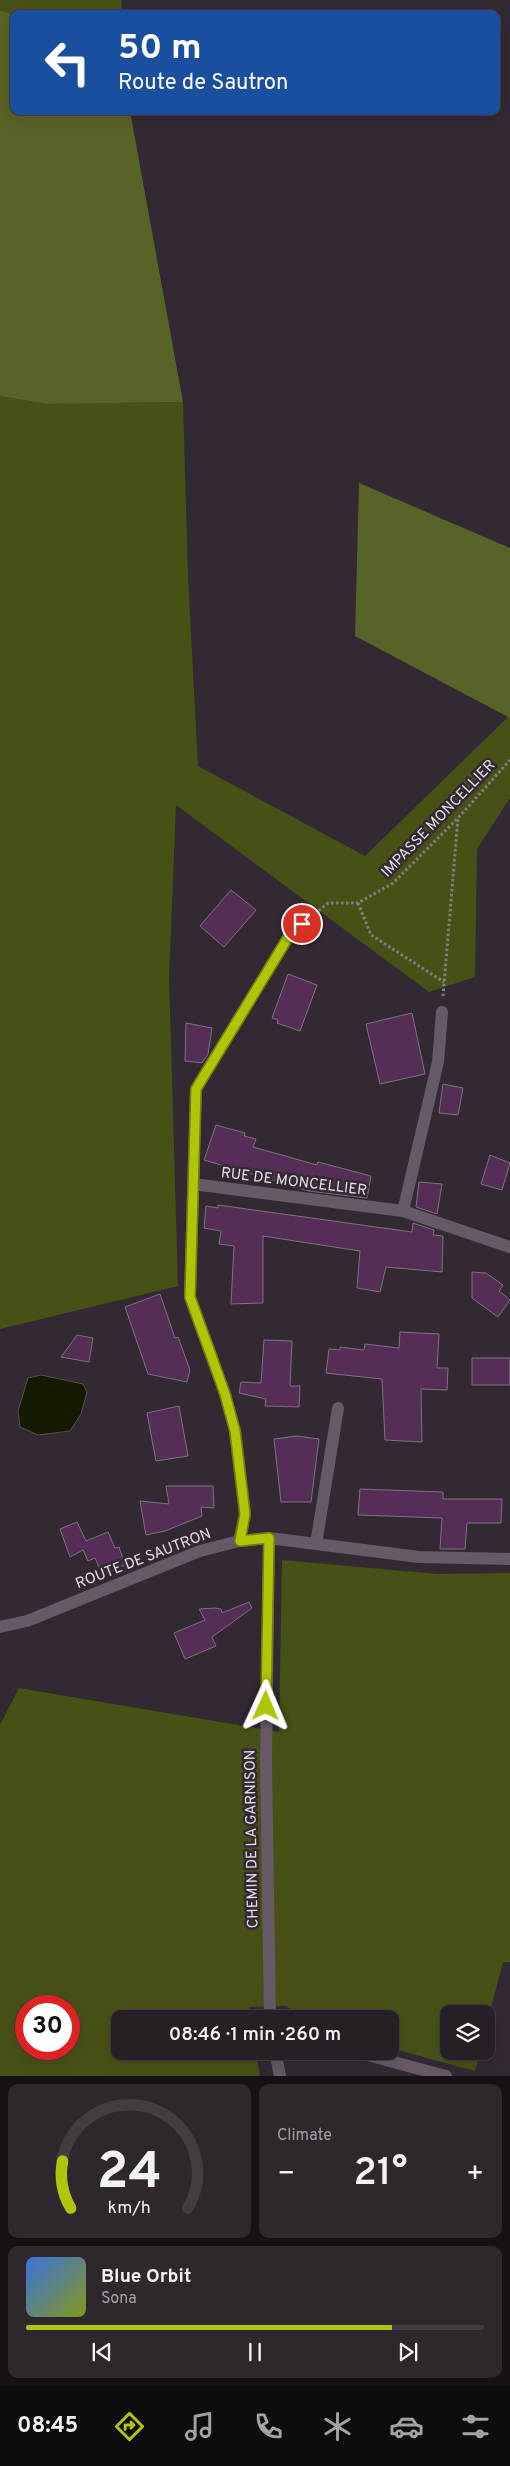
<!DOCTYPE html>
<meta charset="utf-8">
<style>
:root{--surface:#261f26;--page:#2e272e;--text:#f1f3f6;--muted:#a4a2a7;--line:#423d43;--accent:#aec508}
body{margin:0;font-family:Overpass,sans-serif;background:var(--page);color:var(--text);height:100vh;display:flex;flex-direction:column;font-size:19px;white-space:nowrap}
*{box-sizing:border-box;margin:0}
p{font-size:16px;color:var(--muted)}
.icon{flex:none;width:28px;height:28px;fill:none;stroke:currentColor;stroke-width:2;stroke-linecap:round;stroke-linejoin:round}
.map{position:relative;height:2076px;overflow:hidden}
.panel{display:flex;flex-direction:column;gap:8px;padding:8px;background:#151115;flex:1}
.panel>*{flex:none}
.banner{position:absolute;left:10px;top:10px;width:490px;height:105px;border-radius:10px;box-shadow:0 5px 20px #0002,0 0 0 1px var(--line);background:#1a4fa0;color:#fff;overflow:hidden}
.controls{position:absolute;left:440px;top:2005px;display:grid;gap:10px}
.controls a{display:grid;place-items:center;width:55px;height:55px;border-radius:10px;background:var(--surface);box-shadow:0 5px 20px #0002,0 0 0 1px var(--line);font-size:25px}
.speed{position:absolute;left:15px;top:1995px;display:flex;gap:10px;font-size:25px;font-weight:700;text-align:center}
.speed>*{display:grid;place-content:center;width:65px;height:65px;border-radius:50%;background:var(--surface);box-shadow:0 5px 20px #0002,0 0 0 1px var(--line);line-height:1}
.speed .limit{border:8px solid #d22;background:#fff;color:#111}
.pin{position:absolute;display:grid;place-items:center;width:42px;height:42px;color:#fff;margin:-21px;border:2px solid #fff;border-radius:50%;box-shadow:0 1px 5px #0007}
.me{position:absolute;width:55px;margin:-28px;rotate:1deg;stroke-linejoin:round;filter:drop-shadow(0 0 4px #0008)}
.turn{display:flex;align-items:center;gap:18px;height:105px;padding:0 25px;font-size:22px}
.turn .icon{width:65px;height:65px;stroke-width:2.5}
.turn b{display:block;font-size:35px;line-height:42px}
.big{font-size:38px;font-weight:600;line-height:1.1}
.panel .card{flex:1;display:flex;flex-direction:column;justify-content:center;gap:8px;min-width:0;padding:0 18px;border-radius:10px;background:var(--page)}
.panel .dial{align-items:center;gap:0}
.dial svg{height:130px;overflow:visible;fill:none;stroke:var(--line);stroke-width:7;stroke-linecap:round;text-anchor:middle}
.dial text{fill:var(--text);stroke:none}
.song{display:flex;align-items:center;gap:15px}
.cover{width:60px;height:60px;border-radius:8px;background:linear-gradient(135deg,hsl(220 70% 55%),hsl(70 70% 35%))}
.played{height:5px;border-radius:2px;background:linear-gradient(90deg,var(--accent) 80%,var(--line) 80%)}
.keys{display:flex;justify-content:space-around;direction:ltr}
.heat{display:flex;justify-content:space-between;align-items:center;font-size:28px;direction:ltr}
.panel .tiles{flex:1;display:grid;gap:8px;grid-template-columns:1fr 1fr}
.card:last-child{grid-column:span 2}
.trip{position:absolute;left:111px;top:2010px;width:288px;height:50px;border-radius:10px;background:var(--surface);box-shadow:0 5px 20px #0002,0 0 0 1px var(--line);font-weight:600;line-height:50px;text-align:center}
.tabs{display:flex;height:80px;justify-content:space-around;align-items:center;background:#0f0c0f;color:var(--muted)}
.tabs .icon{width:35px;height:35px}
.tabs .on{color:var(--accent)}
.tabs b{font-size:22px;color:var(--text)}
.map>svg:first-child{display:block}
.green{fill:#485115;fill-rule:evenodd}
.forest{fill:#586327}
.water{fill:#141900;stroke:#535445}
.building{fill:#552e58;stroke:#7e727e}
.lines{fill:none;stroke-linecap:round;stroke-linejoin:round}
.path{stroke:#857d85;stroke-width:3;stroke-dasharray:2.5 2.5;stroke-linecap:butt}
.minor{stroke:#655a66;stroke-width:12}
.route-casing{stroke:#718005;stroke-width:12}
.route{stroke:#aec508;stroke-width:9}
.labels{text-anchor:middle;stroke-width:5;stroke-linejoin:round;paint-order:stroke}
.street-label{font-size:15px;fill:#e5dfe6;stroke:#332933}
</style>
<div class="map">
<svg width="510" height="2076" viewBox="0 0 510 2076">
<rect width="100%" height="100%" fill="#332933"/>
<!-- green -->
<path class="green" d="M0 0H122L121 14 14 15 0 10Z
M0 396 47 404 183 402 188 577 198 766 365 856 508 717 510 718V798L477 849 475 977 429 992 176 805 169 977 178 1286 0 1329Z
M282 1560 437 1574 510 1573V1962H503L486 2027V2014H449V2051H480L475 2071 390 2048V2019H304L286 2006 249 2007 250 2019H120V2051H256L260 2076H0V1725L19 1688 279 1732ZM26 2006H69V2049H26Z"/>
<!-- forest -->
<path class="forest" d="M0 10 14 15V111H130L183 402 47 404 0 396Z
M359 483 510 548V718L355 636Z"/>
<!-- water -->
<path class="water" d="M41 1375 83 1384 87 1392 81 1414 70 1431 38 1435 20 1427 18 1411 28 1378Z"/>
<!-- building -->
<path class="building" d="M231 890 256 910 224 947 200 926Z
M288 974 317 985 300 1031 277 1023 278 1020 272 1018Z
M412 1013 425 1074 380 1084 366 1024Z
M186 1023 212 1028 208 1054 202 1063 185 1061Z
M443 1084 463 1088 458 1115 439 1113Z
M216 1125 245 1133 244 1136 256 1139 253 1147 317 1165 318 1162 371 1176 367 1198 309 1191 204 1160Z
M490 1155 510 1163 502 1190 481 1184Z
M419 1182 442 1184 437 1214 416 1207Z
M218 1205 412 1232 413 1223 434 1230 433 1235 443 1236 442 1272 386 1267 380 1292 357 1288 360 1251 263 1236V1303L231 1304 234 1246 219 1244 221 1231 204 1228 206 1206 218 1208Z
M472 1272 486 1273 503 1285 499 1291 510 1300 498 1317 472 1298Z
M160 1294 175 1338 178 1337 190 1370 187 1382 148 1374 125 1307Z
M400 1332 439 1334 437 1368H448L447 1390 421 1389 422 1442 385 1440 382 1379 326 1373 329 1349 340 1350V1347L364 1350 365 1344 399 1348Z
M77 1335 93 1338 89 1362 61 1357Z
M264 1340 292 1341 290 1386H300L299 1407 265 1406 266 1399 239 1393 241 1382 261 1383Z
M472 1358H510V1385H472Z
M179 1406 188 1456 156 1461 147 1413Z
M297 1436 319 1439 311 1502H281L274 1439Z
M166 1486H213L214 1508 201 1507 202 1516 165 1531 146 1535 140 1501 169 1504Z
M360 1489 443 1492V1499H502L501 1523H467L465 1549H440L442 1518 358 1515Z
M77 1522 86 1541 108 1532 115 1548 119 1547 125 1565 102 1574 95 1558 88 1561 83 1550 70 1557 60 1529Z
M249 1602 252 1608 212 1637 216 1646 185 1659 174 1633 205 1620 199 1609 215 1608 221 1609 222 1613Z"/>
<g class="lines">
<!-- path -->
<path class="path" d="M358 903 371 935 444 982
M315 914 328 903H358L393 883 458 818 510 760
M443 996 458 818"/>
<!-- minor -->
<path class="minor" d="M193 1184 403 1211 510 1247
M403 1211 438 1062 442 1012
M269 1538 266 1761 270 2019
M239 1541 245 1514 235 1431 225 1394 190 1297 196 1089 292 931 302 924
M316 1544 338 1408
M0 1627 27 1621 200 1551 239 1541 269 1538 419 1557 510 1559
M275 2051 280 2076
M352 2051 446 2076"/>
</g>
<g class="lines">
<defs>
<path id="route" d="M266 1706 269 1538 240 1541 245 1514 235 1431 225 1394 190 1297 196 1089 292 931 302 924"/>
</defs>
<!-- route casing -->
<use href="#route" class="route-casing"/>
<!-- route -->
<use href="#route" class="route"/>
</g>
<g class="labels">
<!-- street labels -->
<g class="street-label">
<text transform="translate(438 818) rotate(-46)" y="5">IMPASSE MONCELLIER</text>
<text transform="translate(294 1181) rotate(7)" y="5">RUE DE MONCELLIER</text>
<text transform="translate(143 1558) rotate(-21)" y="5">ROUTE DE SAUTRON</text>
<text transform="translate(251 1839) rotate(-91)" y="5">CHEMIN DE LA GARNISON</text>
</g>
</g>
</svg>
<div class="controls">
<a><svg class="icon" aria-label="layers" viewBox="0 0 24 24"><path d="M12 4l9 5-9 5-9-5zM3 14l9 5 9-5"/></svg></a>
</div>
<div class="speed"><div class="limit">30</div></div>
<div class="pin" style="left:302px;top:924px;background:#d93025"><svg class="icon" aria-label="arrive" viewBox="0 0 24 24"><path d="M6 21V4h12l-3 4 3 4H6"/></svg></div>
<svg class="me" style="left:266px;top:1706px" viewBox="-20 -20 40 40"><path d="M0-17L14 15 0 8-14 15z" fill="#aec508" stroke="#fff" stroke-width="4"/></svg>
<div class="trip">08:46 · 1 min · 260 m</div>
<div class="banner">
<div class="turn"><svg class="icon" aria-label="left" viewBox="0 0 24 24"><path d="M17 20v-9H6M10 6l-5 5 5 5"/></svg><div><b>50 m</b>Route de Sautron</div></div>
</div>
</div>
<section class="panel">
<div class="tiles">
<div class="card dial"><svg viewBox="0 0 100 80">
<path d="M14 69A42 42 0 1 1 86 69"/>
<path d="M14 69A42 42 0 0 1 9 40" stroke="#aec508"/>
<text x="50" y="56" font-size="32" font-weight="700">24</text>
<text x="50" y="72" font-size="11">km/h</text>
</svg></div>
<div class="card"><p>Climate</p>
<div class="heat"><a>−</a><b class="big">21°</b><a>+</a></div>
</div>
<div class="card">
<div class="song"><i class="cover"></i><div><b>Blue Orbit</b><p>Sona</p></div></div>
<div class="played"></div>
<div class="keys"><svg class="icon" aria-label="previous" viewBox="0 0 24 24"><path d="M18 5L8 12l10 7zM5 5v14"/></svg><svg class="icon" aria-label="pause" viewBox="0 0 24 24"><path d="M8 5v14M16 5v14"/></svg><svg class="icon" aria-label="next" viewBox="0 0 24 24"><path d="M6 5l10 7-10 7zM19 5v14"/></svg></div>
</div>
</div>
</section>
<nav class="tabs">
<b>08:45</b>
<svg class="icon on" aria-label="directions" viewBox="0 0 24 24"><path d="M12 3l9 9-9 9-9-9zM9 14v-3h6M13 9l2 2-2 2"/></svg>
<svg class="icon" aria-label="music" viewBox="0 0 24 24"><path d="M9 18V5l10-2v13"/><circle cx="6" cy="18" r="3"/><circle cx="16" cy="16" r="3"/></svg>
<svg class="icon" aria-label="phone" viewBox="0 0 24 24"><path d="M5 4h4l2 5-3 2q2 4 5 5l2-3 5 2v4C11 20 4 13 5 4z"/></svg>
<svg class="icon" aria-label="climate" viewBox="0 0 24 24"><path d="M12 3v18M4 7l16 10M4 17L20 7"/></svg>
<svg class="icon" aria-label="car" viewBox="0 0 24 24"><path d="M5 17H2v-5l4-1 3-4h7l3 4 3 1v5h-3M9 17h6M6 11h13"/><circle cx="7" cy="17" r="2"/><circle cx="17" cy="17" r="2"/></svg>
<svg class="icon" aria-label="filters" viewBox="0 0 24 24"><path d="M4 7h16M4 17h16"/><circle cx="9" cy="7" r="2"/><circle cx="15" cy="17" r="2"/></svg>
</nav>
